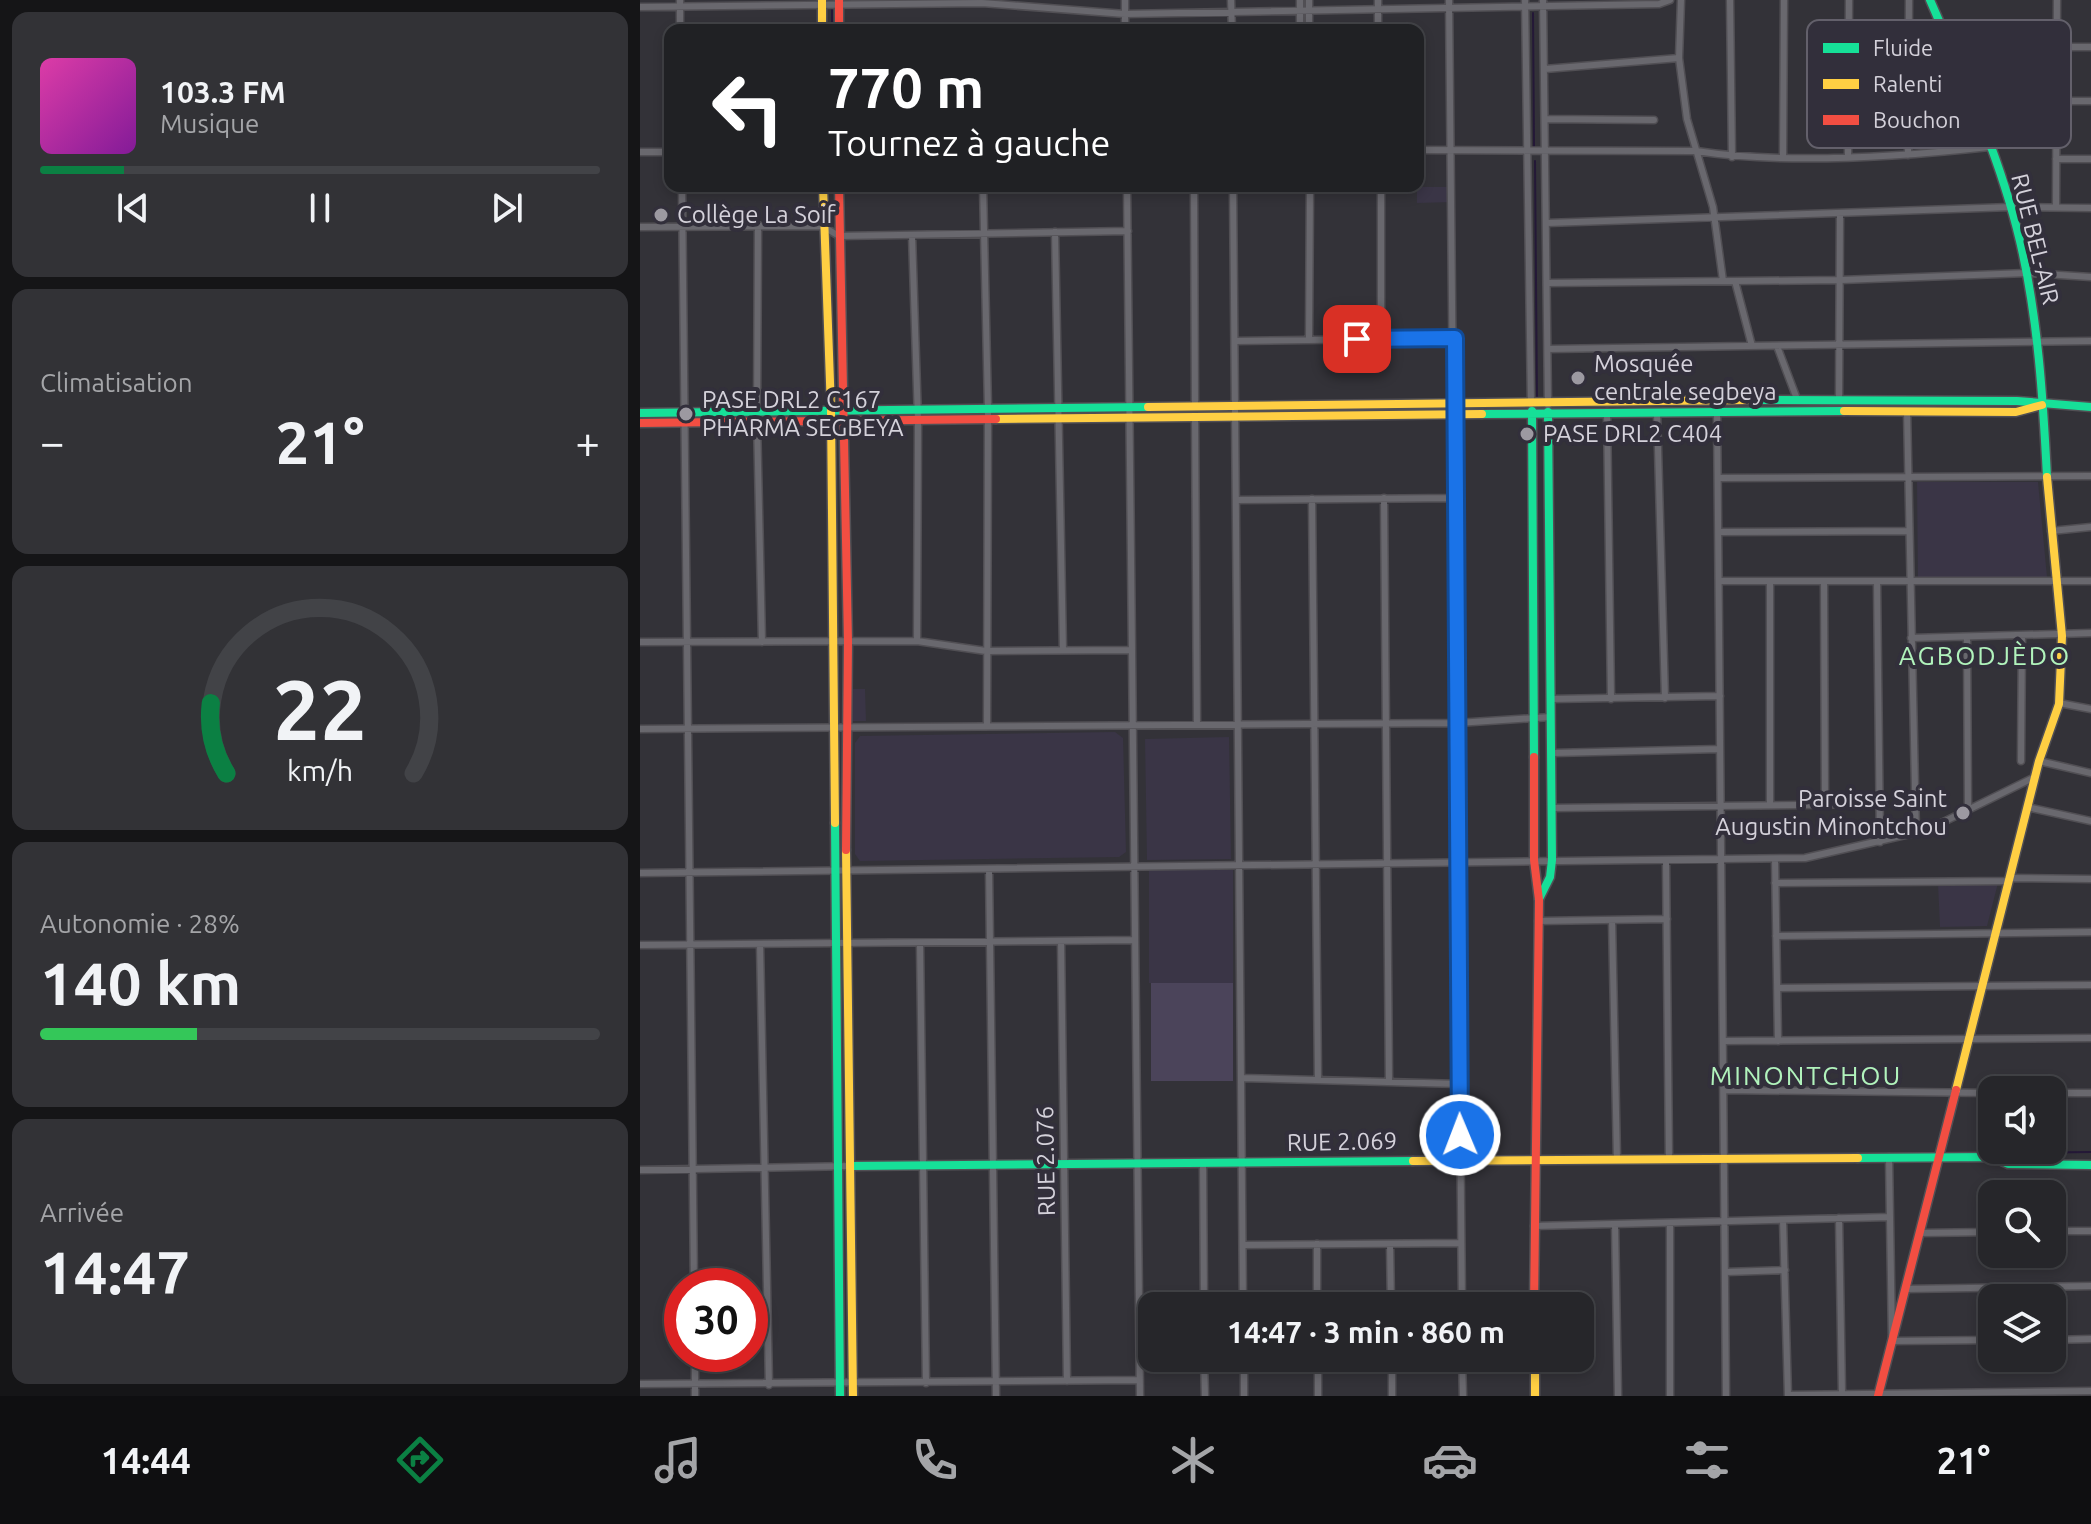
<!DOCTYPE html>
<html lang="fr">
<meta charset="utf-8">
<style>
:root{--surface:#26262a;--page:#323236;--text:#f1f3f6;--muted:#a4a5a8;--line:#424347;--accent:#0b8043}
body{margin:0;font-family:Ubuntu,sans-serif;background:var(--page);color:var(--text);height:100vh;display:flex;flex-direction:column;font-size:30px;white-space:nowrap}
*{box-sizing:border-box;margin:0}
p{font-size:26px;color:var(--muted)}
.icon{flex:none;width:44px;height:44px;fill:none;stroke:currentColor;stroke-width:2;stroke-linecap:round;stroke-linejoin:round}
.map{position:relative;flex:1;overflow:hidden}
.side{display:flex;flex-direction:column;gap:12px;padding:12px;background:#151517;width:640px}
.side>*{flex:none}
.top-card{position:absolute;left:24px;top:24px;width:760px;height:168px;border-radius:16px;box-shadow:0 4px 12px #0003,0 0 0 2px var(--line);background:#202124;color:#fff;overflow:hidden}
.buttons{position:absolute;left:1338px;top:1076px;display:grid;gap:16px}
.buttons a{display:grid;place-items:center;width:88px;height:88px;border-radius:16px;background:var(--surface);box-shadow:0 4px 12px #0003,0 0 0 2px var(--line);font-size:40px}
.speed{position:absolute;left:24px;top:1268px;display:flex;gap:16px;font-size:40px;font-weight:700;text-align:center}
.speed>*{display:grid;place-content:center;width:104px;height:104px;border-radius:50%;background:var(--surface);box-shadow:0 4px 12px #0003,0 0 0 2px var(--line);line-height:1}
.speed .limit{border:12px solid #d22;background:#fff;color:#111}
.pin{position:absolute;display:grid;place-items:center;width:68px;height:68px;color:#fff;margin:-34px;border-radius:16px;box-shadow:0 4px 12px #0006}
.me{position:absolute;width:88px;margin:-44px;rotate:359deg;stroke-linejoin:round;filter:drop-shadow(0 0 6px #0008)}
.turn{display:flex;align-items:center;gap:28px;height:168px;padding:0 32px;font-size:36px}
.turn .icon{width:104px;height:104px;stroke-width:2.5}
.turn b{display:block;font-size:56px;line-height:68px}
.big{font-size:60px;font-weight:700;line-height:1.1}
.side .tile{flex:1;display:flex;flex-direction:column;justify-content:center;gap:12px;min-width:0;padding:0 28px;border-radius:16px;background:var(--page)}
.side .dial{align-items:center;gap:0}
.dial svg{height:208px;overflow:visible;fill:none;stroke:var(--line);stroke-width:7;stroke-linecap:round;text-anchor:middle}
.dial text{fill:var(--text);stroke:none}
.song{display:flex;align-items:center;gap:24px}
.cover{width:96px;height:96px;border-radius:12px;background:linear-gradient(135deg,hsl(320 70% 55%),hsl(290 70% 35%))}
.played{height:8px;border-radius:4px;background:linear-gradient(90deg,var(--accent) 15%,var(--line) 15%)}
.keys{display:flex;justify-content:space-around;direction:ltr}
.heat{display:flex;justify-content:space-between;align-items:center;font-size:44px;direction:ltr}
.charge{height:12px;border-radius:6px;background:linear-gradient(90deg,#34c759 28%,var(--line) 0)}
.trip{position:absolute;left:498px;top:1292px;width:456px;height:80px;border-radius:16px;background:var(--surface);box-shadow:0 4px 12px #0003,0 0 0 2px var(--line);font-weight:700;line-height:80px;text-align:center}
.menu{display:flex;height:128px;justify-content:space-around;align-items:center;background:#0f0f11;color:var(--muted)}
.menu .icon{width:56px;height:56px}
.menu .selected{color:var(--accent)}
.menu b{font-size:36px;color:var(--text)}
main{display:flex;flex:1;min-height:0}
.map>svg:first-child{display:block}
.built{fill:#3a3546}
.grass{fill:#4b445a}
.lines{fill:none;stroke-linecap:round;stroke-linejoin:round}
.stream{stroke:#241837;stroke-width:2}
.street-casing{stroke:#514f54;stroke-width:9}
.fast-casing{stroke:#514f54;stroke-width:11}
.slow-casing{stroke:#514f54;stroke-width:11}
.jam-casing{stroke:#514f54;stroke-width:11}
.street{stroke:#69686e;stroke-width:6}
.fast{stroke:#16e098;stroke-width:8}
.slow{stroke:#ffcf43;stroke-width:8}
.jam{stroke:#f24e42;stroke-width:8}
.route-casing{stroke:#114b97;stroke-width:20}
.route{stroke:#1a73e8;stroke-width:14}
.poi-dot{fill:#9c99a1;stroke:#322f3b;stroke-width:3}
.labels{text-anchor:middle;stroke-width:8;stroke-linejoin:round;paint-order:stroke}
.poi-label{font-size:24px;fill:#d4d1da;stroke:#322f3b;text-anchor:start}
.street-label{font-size:24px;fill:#d4d1da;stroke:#322f3b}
.neighbourhood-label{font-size:26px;letter-spacing:2px;fill:#b1f3bc;stroke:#322f3b}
.key{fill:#322f3b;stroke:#63606b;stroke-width:2}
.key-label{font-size:22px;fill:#d4d1da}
</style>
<main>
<section class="side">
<div class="tile">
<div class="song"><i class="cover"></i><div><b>103.3 FM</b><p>Musique</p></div></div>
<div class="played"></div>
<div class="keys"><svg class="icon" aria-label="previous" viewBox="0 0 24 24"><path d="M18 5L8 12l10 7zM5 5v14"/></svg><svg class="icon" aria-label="pause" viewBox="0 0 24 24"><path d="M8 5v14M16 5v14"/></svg><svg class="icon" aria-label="next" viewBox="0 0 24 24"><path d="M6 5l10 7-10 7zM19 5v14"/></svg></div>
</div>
<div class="tile"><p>Climatisation</p>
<div class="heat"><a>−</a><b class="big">21°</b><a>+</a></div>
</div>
<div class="tile dial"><svg viewBox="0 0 100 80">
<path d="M14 69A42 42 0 1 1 86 69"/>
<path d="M14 69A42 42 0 0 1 8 42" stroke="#0b8043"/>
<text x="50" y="56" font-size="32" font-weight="700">22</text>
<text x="50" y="72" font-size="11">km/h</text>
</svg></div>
<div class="tile"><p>Autonomie · 28%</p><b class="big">140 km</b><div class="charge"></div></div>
<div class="tile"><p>Arrivée</p><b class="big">14:47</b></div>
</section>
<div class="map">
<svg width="1451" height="1396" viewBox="0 0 1451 1396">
<rect width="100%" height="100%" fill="#333238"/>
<!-- built -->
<path class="built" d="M209 23H335L336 30H205Z
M580 24V30H498V26Z
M777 187H812L813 202 777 203Z
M1277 482H1398L1407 577 1278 578Z
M211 689H225L226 721H211Z
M475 732 483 738 486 852 479 857 220 861 215 854V743L220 736Z
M589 737 591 859 507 860 505 739Z
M509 870H593V983H509Z
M1358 883 1347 926 1300 927 1298 884Z"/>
<!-- grass -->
<path class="grass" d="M335 23H473L478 30H336Z
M511 983H593V1081H511Z"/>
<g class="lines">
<!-- stream -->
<path class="stream" d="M665 0V6
M893 13 894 147
M665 17V30
M192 30V10
M895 161 897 401
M1369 1153 1451 1152"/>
<defs>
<path id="street" d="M40 0V30
M485 0V30
M591 0 592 30
M660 0V30
M669 0V30
M738 0V30
M809 0 822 1306
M885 0 891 404
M903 0 908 405
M1041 0 1039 58 1047 119 1073 207 1083 281
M1090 0 1092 157
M0 7 342 3 485 14 1019 4 1030 0
M1416 47H1451
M905 69 1039 58
M1416 101H1451
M906 119 1014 120
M778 150 1056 151C1147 165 1258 157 1349 147L1353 127 1352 45
M0 152H30
M1268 155 1269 0
M1143 156 1144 0
M1208 156 1209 0
M1416 159H1451
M42 186 54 1286
M343 186 348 408 347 725
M487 186 500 1396
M554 186 555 405
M593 186 603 1306
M741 186V339
M1416 206 1417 0
M907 223 1371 207 1451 208
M118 225 117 421 122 642
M0 227 182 226 199 236 488 231
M415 232 423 650
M272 235 278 420 277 641
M1095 281 1112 346
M908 283 1201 280 1387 273 1451 277
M669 340 670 186
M595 341 815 338
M1137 346 1157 399
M908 349 1451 341
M1199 399 1200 214
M1077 411 1086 1396
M1267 411 1276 834
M967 412 971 699
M1017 413 1025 698
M555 416 557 724
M1078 478 1451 476
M744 498 749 1082
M672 499 678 1080
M596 500 814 498
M1411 531 1451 527
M1078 532 1269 531
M1079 581H1451
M1130 582V805
M1184 582 1185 804
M1237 582 1240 842
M1327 637 1328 811
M1271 638 1451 633
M0 642 277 641 346 651 492 650
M911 699 1080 696
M1419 703 1451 709
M0 729 817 723 911 717
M913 753 1080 749
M1381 761 1382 635
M1399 761 1451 773
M1387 807 1451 821
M913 808 1239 804
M1135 859 1138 1041
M1026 861 1029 1159
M349 869 356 1396
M0 873 1165 858 1287 830 1395 777
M1369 878 1451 879
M1135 883 1369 881
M972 920 977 1159
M898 921 1027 919
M1136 936 1451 932
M421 941 427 1381
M280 944 286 1383
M0 945 495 940
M120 945 129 1385
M1137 988 1451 985
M1083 1041 1451 1038
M601 1078 820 1084
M1084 1090 1352 1093
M1412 1093H1451
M1249 1157 1252 1341 1352 1340
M563 1163 564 1306
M0 1170 211 1166
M1199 1218 1202 1393
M1143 1220 1148 1396
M1030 1223V1396
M975 1224 978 1396
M894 1226 1250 1217
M1412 1231H1451
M1280 1233 1352 1232
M677 1244V1306
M750 1244 751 1306
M603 1245 821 1243
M1086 1272 1145 1270
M1265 1289 1451 1286
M1412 1340 1451 1339
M55 1354V1396
M564 1358 565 1396
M604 1358V1396
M678 1358V1396
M752 1358V1396
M822 1358 823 1396
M0 1384 499 1380
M1148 1395 1451 1391"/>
<path id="fast" d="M1290 0C1324 78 1360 157 1380 241 1398 318 1403 398 1407 477
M1109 400 1377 401 1451 407
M892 411 894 757
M0 413 508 407
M842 414 1204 411
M195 823 200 1396
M899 899 910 877 912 860 908 412
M1218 1158 1353 1157 1368 1164 1451 1165
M211 1166 773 1161"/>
<path id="slow" d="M182 0V30
M183 186 191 410 195 823
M508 407 1109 400
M1204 411 1376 412 1402 405
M356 419 842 414
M206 850 213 1396
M1316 1090 1399 761 1419 704 1422 636 1407 477
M773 1161 1218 1158
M895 1358V1396"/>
<path id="jam" d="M199 0V30
M199 186 208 642 206 850
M0 423 356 419
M894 757V860L899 900 894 1306
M1238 1396 1316 1090"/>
</defs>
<!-- street casing -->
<use href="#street" class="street-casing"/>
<!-- fast casing -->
<use href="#fast" class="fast-casing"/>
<!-- slow casing -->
<use href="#slow" class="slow-casing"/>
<!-- jam casing -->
<use href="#jam" class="jam-casing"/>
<!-- street -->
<use href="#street" class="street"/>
<!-- fast -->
<use href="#fast" class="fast"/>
<!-- slow -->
<use href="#slow" class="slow"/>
<!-- jam -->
<use href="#jam" class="jam"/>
</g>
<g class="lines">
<defs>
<path id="route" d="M717 339 815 338 820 1135"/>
</defs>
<!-- route casing -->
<use href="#route" class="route-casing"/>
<!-- route -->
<use href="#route" class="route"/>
</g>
<!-- markers -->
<g class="poi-dot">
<circle cx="21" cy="215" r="8"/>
<circle cx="938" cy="378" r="8"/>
<circle cx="46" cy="414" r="8"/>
<circle cx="887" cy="434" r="8"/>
<circle cx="1323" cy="813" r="8"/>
</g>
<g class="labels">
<!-- poi labels -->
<g class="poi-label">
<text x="37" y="223">Collège La Soif</text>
<text x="954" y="372">Mosquée<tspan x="954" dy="28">centrale segbeya</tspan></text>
<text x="62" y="408">PASE DRL2 C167<tspan x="62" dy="28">PHARMA SEGBEYA</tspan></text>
<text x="903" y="442">PASE DRL2 C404</text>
<text x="1307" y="807" text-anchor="end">Paroisse Saint<tspan x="1307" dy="28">Augustin Minontchou</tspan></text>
</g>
<!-- street labels -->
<g class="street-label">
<text transform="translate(1395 239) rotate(76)" y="8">RUE BEL-AIR</text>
<text transform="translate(702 1142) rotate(-1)" y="8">RUE 2.069</text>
<text transform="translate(406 1161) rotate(-91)" y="8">RUE 2.076</text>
</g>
<!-- neighbourhood labels -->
<g class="neighbourhood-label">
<text x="1345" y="665">AGBODJÈDO</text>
<text x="1166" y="1085">MINONTCHOU</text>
</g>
</g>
<!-- legend -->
<rect x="1167" y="20" width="264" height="128" rx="12" class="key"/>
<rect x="1183" y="43" width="36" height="10" fill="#16e098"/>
<rect x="1183" y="79" width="36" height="10" fill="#ffcf43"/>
<rect x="1183" y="115" width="36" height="10" fill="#f24e42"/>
<g class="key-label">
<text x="1233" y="56">Fluide</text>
<text x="1233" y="92">Ralenti</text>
<text x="1233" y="128">Bouchon</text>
</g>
</svg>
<div class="buttons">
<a><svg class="icon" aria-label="sound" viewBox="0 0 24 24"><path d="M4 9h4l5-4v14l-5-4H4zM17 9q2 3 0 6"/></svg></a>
<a><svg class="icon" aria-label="search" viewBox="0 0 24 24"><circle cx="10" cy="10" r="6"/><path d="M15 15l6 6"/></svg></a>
<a><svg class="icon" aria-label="layers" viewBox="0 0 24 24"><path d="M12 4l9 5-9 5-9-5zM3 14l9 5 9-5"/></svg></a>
</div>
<div class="speed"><div class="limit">30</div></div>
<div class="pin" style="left:717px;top:339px;background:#d93025"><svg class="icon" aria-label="arrive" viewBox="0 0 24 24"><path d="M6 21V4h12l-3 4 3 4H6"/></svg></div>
<svg class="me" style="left:820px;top:1135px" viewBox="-20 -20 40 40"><circle r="17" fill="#1a73e8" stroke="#fff" stroke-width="3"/><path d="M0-11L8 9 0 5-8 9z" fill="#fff"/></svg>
<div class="trip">14:47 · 3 min · 860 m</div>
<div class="top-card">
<div class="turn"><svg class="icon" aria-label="left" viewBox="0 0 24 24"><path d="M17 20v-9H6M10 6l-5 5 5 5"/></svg><div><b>770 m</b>Tournez à gauche</div></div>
</div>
</div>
</main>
<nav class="menu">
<b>14:44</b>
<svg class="icon selected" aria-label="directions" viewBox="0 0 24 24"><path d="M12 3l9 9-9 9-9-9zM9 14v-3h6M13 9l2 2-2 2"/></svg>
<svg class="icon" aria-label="music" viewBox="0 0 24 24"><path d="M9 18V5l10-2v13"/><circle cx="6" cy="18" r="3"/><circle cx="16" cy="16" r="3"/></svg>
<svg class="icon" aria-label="phone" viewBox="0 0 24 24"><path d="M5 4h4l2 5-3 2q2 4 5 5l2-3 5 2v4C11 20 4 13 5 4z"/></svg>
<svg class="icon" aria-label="climate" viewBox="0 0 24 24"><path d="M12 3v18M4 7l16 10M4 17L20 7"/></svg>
<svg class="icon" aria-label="car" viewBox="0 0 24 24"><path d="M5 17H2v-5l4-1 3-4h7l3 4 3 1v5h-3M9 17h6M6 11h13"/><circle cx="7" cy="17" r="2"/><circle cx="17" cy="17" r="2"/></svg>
<svg class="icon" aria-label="filters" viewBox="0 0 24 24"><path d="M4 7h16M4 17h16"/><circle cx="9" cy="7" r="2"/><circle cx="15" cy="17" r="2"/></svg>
<b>21°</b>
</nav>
